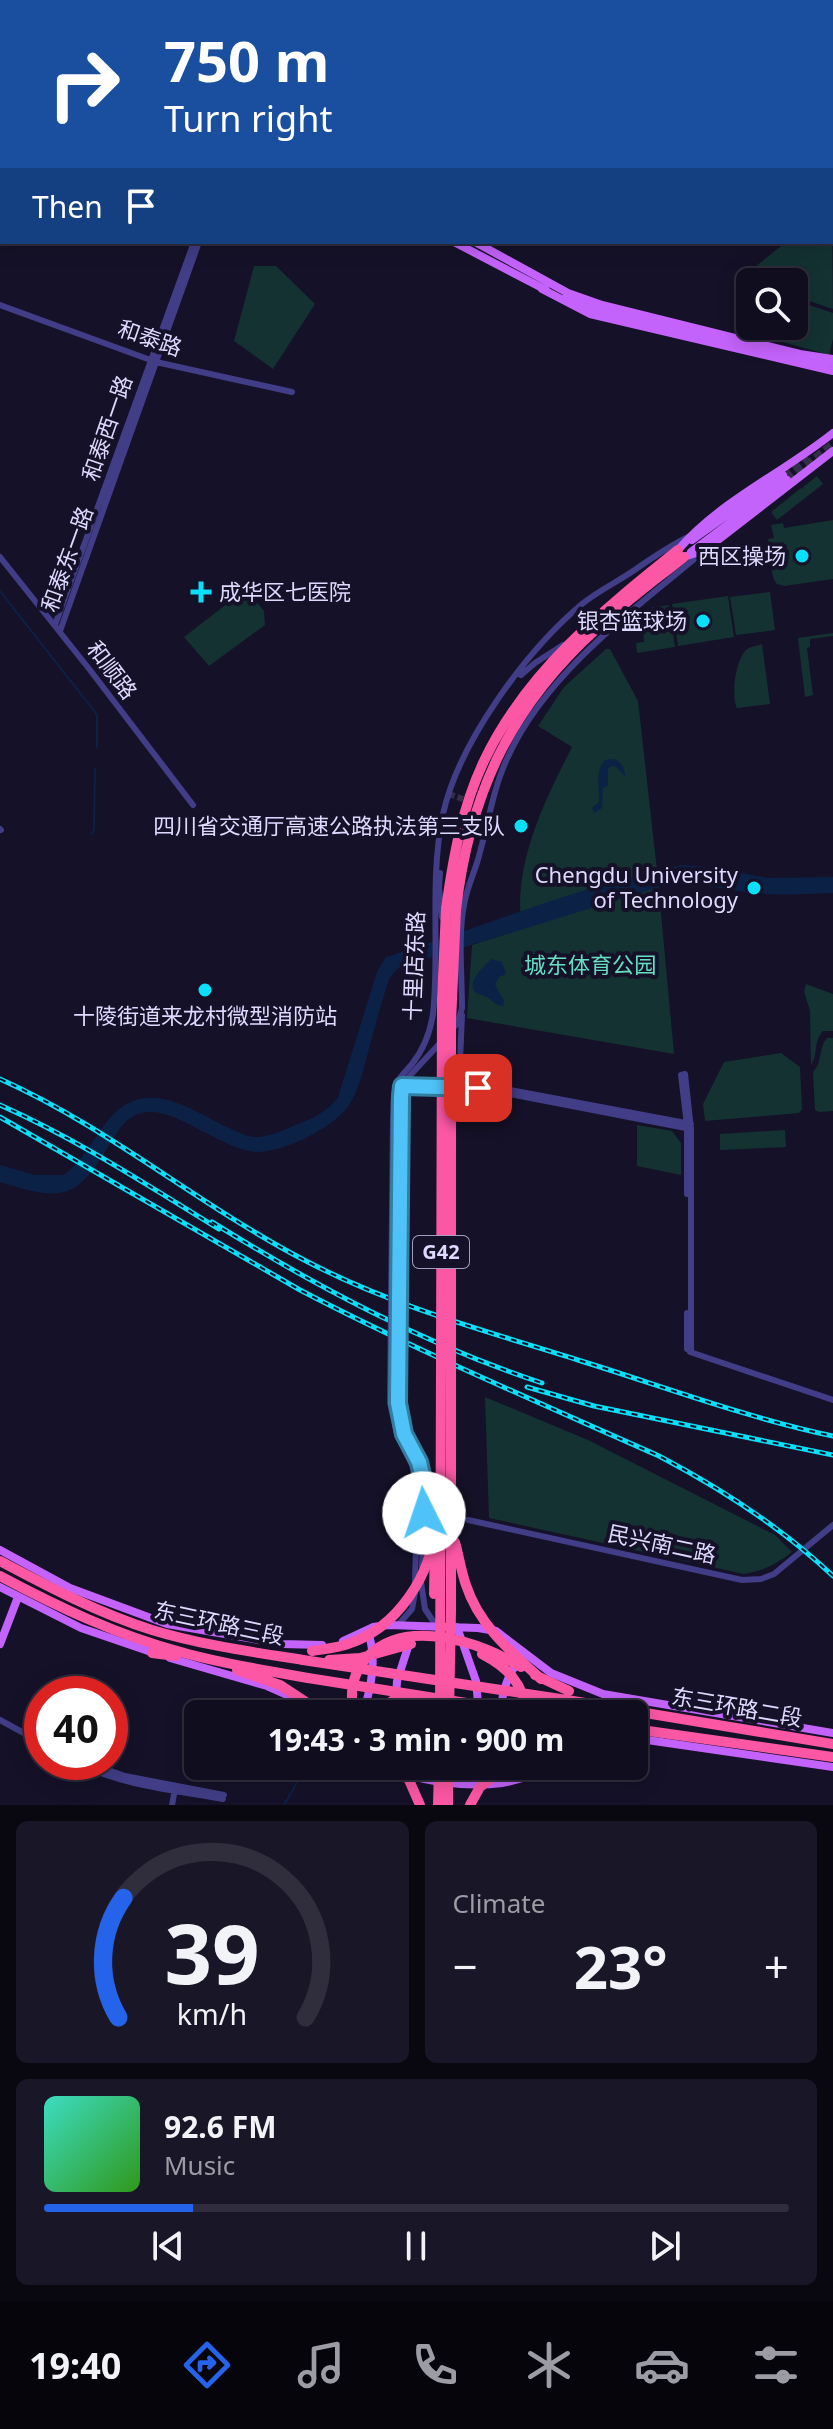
<!DOCTYPE html>
<meta charset="utf-8">
<style>
:root{--surface:#100d1e;--page:#191627;--text:#f1f3f6;--muted:#9c9ca4;--line:#302d3c;--accent:#2563eb}
body{margin:0;font-family:"Noto Sans","Noto Sans SC",sans-serif;background:var(--page);color:var(--text);height:100vh;display:flex;flex-direction:column;font-size:30px;white-space:nowrap}
*{box-sizing:border-box;margin:0}
p{font-size:26px;color:var(--muted)}
.icon{flex:none;width:44px;height:44px;fill:none;stroke:currentColor;stroke-width:2;stroke-linecap:round;stroke-linejoin:round}
.map{position:relative;height:1805px;overflow:hidden}
.details{display:flex;flex-direction:column;gap:16px;padding:16px;background:#090710;flex:1}
.details>*{flex:none}
.top-card{position:absolute;left:0px;top:0px;width:834px;height:244px;box-shadow:0 4px 20px #0003,0 0 0 2px var(--line);background:#1a4fa0;color:#fff;overflow:hidden}
.controls{position:absolute;left:736px;top:268px;display:grid;gap:16px}
.controls a{display:grid;place-items:center;width:72px;height:72px;border-radius:12px;background:var(--surface);box-shadow:0 4px 20px #0003,0 0 0 2px var(--line);font-size:40px}
.speed{position:absolute;left:24px;top:1676px;display:flex;gap:16px;font-size:40px;font-weight:700;text-align:center}
.speed>*{display:grid;place-content:center;width:104px;height:104px;border-radius:50%;background:var(--surface);box-shadow:0 4px 20px #0003,0 0 0 2px var(--line);line-height:1}
.speed .limit{border:12px solid #d22;background:#fff;color:#111}
.pin{position:absolute;display:grid;place-items:center;width:68px;height:68px;color:#fff;margin:-34px;border-radius:16px;box-shadow:0 4px 12px #0006}
.me{position:absolute;width:88px;margin:-44px;rotate:356deg;stroke-linejoin:round;filter:drop-shadow(0 0 6px #0008)}
.turn{display:flex;align-items:center;gap:28px;height:168px;padding:0 32px;font-size:36px}
.turn .icon{width:104px;height:104px;stroke-width:2.5}
.turn b{display:block;font-size:56px;line-height:68px}
.then{display:flex;align-items:center;height:76px;padding:0 32px;background:#0003;gap:16px;font-size:30px}
.big{font-size:60px;font-weight:700;line-height:1.1}
.details .tile{flex:1;display:flex;flex-direction:column;justify-content:center;gap:12px;min-width:0;padding:0 28px;border-radius:12px;background:var(--page)}
.details .dial{align-items:center;gap:0}
.dial svg{height:208px;overflow:visible;fill:none;stroke:var(--line);stroke-width:7;stroke-linecap:round;text-anchor:middle}
.dial text{fill:var(--text);stroke:none}
.song{display:flex;align-items:center;gap:24px}
.cover{width:96px;height:96px;border-radius:12px;background:linear-gradient(135deg,hsl(170 70% 55%),hsl(110 70% 35%))}
.played{height:8px;border-radius:4px;background:linear-gradient(90deg,var(--accent) 20%,var(--line) 20%)}
.keys{display:flex;justify-content:space-around;direction:ltr}
.heat{display:flex;justify-content:space-between;align-items:center;font-size:44px;direction:ltr}
.details .tiles{flex:1;display:grid;gap:16px;grid-template-columns:1fr 1fr}
.tile:last-child{grid-column:span 2}
.trip{position:absolute;left:184px;top:1700px;width:464px;height:80px;border-radius:12px;background:var(--surface);box-shadow:0 4px 20px #0003,0 0 0 2px var(--line);font-weight:700;line-height:80px;text-align:center}
.tabs{display:flex;height:128px;justify-content:space-around;align-items:center;background:#06050c;color:var(--muted)}
.tabs .icon{width:56px;height:56px}
.tabs .on{color:var(--accent)}
.tabs b{font-size:36px;color:var(--text)}
.map>svg:first-child{display:block}
.green{fill:#143232}
.water{fill:#0c2146}
.lines{fill:none;stroke-linecap:round;stroke-linejoin:round}
.stream{stroke:#0c2146;stroke-width:2}
.minor-tunnel{stroke:#332f48;stroke-width:6;stroke-dasharray:6 3;stroke-linecap:butt}
.major-tunnel{stroke:#332f48;stroke-width:8;stroke-dasharray:8 4;stroke-linecap:butt}
.minor{stroke:#413d86;stroke-width:6}
.major{stroke:#c463fb;stroke-width:8}
.highway{stroke:#fb57a4;stroke-width:10}
.rail-casing{stroke:#0adff9;stroke-width:5}
.rail{stroke:#151128;stroke-width:2;stroke-dasharray:6;stroke-linecap:butt}
.minor-bridge{stroke:#413d86;stroke-width:6}
.major-bridge{stroke:#c463fb;stroke-width:8}
.highway-bridge{stroke:#fb57a4;stroke-width:10}
.route-casing{stroke:#337fa1;stroke-width:20}
.route{stroke:#4fc3f7;stroke-width:14}
.poi-dot{fill:#0adff9;stroke:#151128;stroke-width:3}
.labels{text-anchor:middle;stroke-width:8;stroke-linejoin:round;paint-order:stroke}
.shield{fill:#151128;stroke:#a29dbe;stroke-width:2}
.shield-label{font-size:20px;font-weight:bold;fill:#ded9fe}
.street-label{font-size:22px;fill:#ded9fe;stroke:#151128}
.poi-label{font-size:22px;fill:#ded9fe;stroke:#151128;text-anchor:end}
.park-label{font-size:22px;fill:#66dec1;stroke:#151128}
</style>
<div class="map">
<svg width="833" height="1805" viewBox="0 0 833 1805">
<rect width="100%" height="100%" fill="#151128"/>
<!-- green -->
<path class="green" d="M832 212 833 309 794 296V282H777L750 271 786 242H832Z
M254 266H276L315 304 273 369 234 341Z
M794 300 833 313V339L829 355 772 339 776 326H794Z
M817 476 823 484 777 520 771 512 801 488 803 490 802 488Z
M833 520V579L784 586C782 585 779 585 777 584 770 578 770 548 768 539L774 538 771 525 783 523 784 528Z
M246 589 264 611 265 625 209 666 184 637Z
M770 592 775 630 736 635 730 597Z
M728 596 734 637 678 646 672 604Z
M669 605 675 647 637 653 636 643 644 642 643 631 653 630 650 608Z
M833 633V636L810 639V647L807 648 813 695 805 697 798 638Z
M762 644 770 704 737 708C731 697 735 655 749 648 753 646 757 646 762 644Z
M606 649H610L638 701 657 870 674 1054 467 1018 472 945 522 929C512 866 544 802 572 747L538 726 564 687Z
M806 984 833 994V1031H823C812 1045 819 1053 811 1065L810 1011 804 991Z
M827 1038H833V1111L819 1112 815 1110 813 1072C823 1062 818 1048 827 1038Z
M781 1053 800 1067 802 1109 799 1113 705 1121 703 1104 724 1062Z
M637 1125 672 1131 681 1143V1175L637 1166Z
M785 1130 786 1147 720 1150V1134Z
M485 1397 588 1440 775 1535 792 1552C777 1564 763 1571 744 1574L489 1518Z"/>
<!-- water -->
<path class="water" d="M615 759C622 764 625 768 625 776L616 767 611 766 608 769V785L603 788 602 808 594 813 592 808 599 802C600 787 594 772 605 760Z
M681 865 709 867 768 878 833 877V893C803 894 774 896 744 892 717 889 696 881 669 884L410 964 397 969 389 979C381 1005 374 1030 367 1056 363 1071 359 1088 351 1102 338 1126 285 1152 257 1152 239 1151 222 1141 206 1133 185 1123 162 1106 138 1114 125 1119 120 1128 113 1139 77 1199 66 1203 0 1182V1165L35 1175H63C94 1155 102 1107 140 1099 169 1092 201 1115 227 1127 236 1131 246 1137 256 1137 270 1137 285 1129 298 1124 313 1118 329 1111 338 1097L377 972 386 957C484 926 580 886 681 865Z
M491 959 502 962 506 974 499 977 495 985 504 1001 503 1006C494 1005 495 1002 487 997 485 996 477 994 475 992 466 981 485 966 491 959Z"/>
<g class="lines">
<!-- stream -->
<path class="stream" d="M122 0 123 2
M745 2V0
M0 190H2
M0 202V214
M0 591 95 712 97 716V747
M92 834 94 829 95 769
M284 1805 299 1779 300 1766"/>
<!-- minor-tunnel -->
<path class="minor-tunnel" d="M591 610 605 629
M449 794 468 801"/>
<!-- major-tunnel -->
<path class="major-tunnel" d="M832 158 833 161
M783 475 807 456
M787 480 833 444"/>
<!-- minor -->
<path class="minor" d="M832 66 833 65
M0 305 156 362 292 392
M0 557 90 670 193 805
M55 625 194 242
M60 631 199 242
M521 675 535 663 563 645
M0 829 1 830
M440 873 439 888 442 917
M451 1031 458 1022 462 1008C462 976 458 935 464 905 467 886 476 870 480 852 489 820 493 789 507 759 544 675 634 609 703 552
M681 1075 685 1074 691 1129V1352
M681 1075 687 1125V1194
M403 1081 479 1084 691 1124
M459 1084 462 1015
M399 1086 478 1088 691 1129
M393 1119C394 1108 392 1093 397 1083 400 1076 407 1070 412 1064 424 1049 430 1033 433 1014 440 948 429 881 443 814 459 742 526 651 582 604 598 591 617 582 633 571 652 558 669 546 690 536
M400 1119 401 1097 405 1081 441 1042
M687 1313V1349
M690 1352 833 1400
M468 1520 742 1580 761 1579 774 1574 833 1525
M422 1567 424 1513
M415 1581 417 1513
M421 1582 425 1609 437 1627
M398 1625 412 1609 415 1593
M0 1720 42 1743
M77 1762C121 1786 174 1790 223 1799
M86 1762 125 1776 224 1795
M172 1805 175 1789"/>
<!-- major -->
<path class="major" d="M257 0 259 2
M268 0 269 2
M781 0 782 2
M791 0 792 2
M832 114 833 118
M832 138 833 141
M832 167H833
M0 169H2
M832 176 833 178
M0 177H2
M454 242 546 290
M475 242 568 293 602 305 800 354 833 359
M542 289 590 314 833 371
M692 540 783 475
M678 550C720 501 783 473 833 433
M691 552 787 480
M684 557 705 550 833 451
M0 1550 70 1588 167 1624 282 1644 322 1645
M0 1587 81 1628 157 1654
M457 1627 476 1681 479 1714
M343 1641 373 1627 389 1625 478 1628 496 1631 551 1673 603 1694 833 1733
M0 1644 18 1597
M170 1658 267 1686 285 1694 314 1714
M363 1714C371 1688 378 1656 367 1630
M395 1714 397 1681 410 1641
M500 1714C502 1695 506 1675 519 1661
M634 1740H647L833 1767
M389 1766C417 1783 470 1787 502 1783 521 1780 539 1772 557 1766
M477 1783 478 1766"/>
<!-- highway -->
<path class="highway" d="M446 909C453 858 462 807 484 761 526 672 603 610 678 550
M456 910C469 796 509 709 594 631 622 604 654 581 684 557
M0 1561C49 1587 98 1613 152 1630 201 1645 253 1652 303 1660
M0 1576C58 1607 117 1635 181 1652 222 1664 265 1670 308 1678
M434 1594 435 1542
M152 1653 176 1656
M237 1670 280 1685 324 1714
M567 1700 833 1744
M634 1729 833 1757"/>
<defs>
<path id="rail" d="M0 1079C108 1127 200 1206 306 1261 392 1306 486 1331 578 1360 662 1386 747 1418 833 1436
M0 1105C77 1139 147 1185 219 1229
M0 1117 300 1290C417 1351 538 1402 659 1456 722 1489 781 1527 833 1576
M212 1222C317 1287 424 1344 542 1383
M527 1387 594 1406 833 1455"/>
</defs>
<!-- rail casing -->
<use href="#rail" class="rail-casing"/>
<!-- rail -->
<use href="#rail" class="rail"/>
<!-- minor-bridge -->
<path class="minor-bridge" d="M393 1119 390 1403 397 1434 412 1465 416 1481 417 1513
M400 1119 398 1403 404 1434 419 1462 423 1479 424 1513"/>
<!-- major-bridge -->
<path class="major-bridge" d="M566 297 585 307 606 312 808 361 833 363"/>
<!-- highway-bridge -->
<path class="highway-bridge" d="M455 1542C459 1556 461 1571 466 1585 479 1625 510 1651 541 1679
M312 1651C324 1649 337 1648 348 1644 397 1628 432 1575 435 1525
M482 1654C507 1667 525 1684 526 1714
M303 1660 567 1700
M329 1660 360 1658 411 1644
M535 1675 569 1691
M308 1678 536 1714
M354 1714C349 1692 352 1673 368 1656 407 1617 481 1642 521 1667
M382 1714C387 1703 395 1696 408 1696
M440 1714 442 1000 446 909
M449 1714 451 1612V1022L456 910
M397 1766 409 1780 420 1805
M438 1805 439 1766
M448 1805V1766
M470 1805 480 1787 508 1766"/>
</g>
<g class="lines">
<defs>
<path id="route" d="M424 1513 423 1479 419 1462 404 1434 398 1403 401 1097 402 1086 478 1088"/>
</defs>
<!-- route casing -->
<use href="#route" class="route-casing"/>
<!-- route -->
<use href="#route" class="route"/>
</g>
<!-- markers -->
<g class="poi-dot">
<circle cx="802" cy="556" r="8"/>
<path d="M197 580h8v8h8v8h-8v8h-8v-8h-8v-8h8z"/>
<circle cx="703" cy="621" r="8"/>
<circle cx="521" cy="826" r="8"/>
<circle cx="754" cy="888" r="8"/>
<circle cx="205" cy="990" r="8"/>
</g>
<g class="labels">
<!-- shield labels -->
<rect class="shield" x="413" y="1236" width="56" height="32" rx="6"/>
<g class="shield-label">
<text x="441" y="1259">G42</text>
</g>
<!-- street labels -->
<g class="street-label">
<text transform="translate(150 338) rotate(19)" y="8">和泰路</text>
<text transform="translate(107 428) rotate(-71)" y="8">和泰西一路</text>
<text transform="translate(67 559) rotate(-70)" y="8">和泰东一路</text>
<text transform="translate(112 670) rotate(53)" y="8">和顺路</text>
<text transform="translate(414 966) rotate(-88)" y="8">十里店东路</text>
<text transform="translate(662 1544) rotate(12)" y="8">民兴南二路</text>
<text transform="translate(219 1623) rotate(12)" y="8">东三环路三段</text>
<text transform="translate(737 1707) rotate(10)" y="8">东三环路二段</text>
</g>
<!-- poi labels -->
<g class="poi-label">
<text x="786" y="564">西区操场</text>
<text x="219" y="600" text-anchor="start">成华区七医院</text>
<text x="687" y="629">银杏篮球场</text>
<text x="505" y="834">四川省交通厅高速公路执法第三支队</text>
<text x="738" y="883">Chengdu University<tspan x="738" dy="25">of Technology</tspan></text>
<text x="205" y="1024" text-anchor="middle">十陵街道来龙村微型消防站</text>
</g>
<!-- park labels -->
<g class="park-label">
<text x="590" y="973">城东体育公园</text>
</g>
</g>
</svg>
<div class="controls">
<a><svg class="icon" aria-label="search" viewBox="0 0 24 24"><circle cx="10" cy="10" r="6"/><path d="M15 15l6 6"/></svg></a>
</div>
<div class="speed"><div class="limit">40</div></div>
<div class="pin" style="left:478px;top:1088px;background:#d93025"><svg class="icon" aria-label="arrive" viewBox="0 0 24 24"><path d="M6 21V4h12l-3 4 3 4H6"/></svg></div>
<svg class="me" style="left:424px;top:1513px" viewBox="-20 -20 40 40"><circle r="19" fill="#fff"/><path d="M0-13L10 11 0 6-10 11z" fill="#4fc3f7"/></svg>
<div class="trip">19:43 · 3 min · 900 m</div>
<div class="top-card">
<div class="turn"><svg class="icon" aria-label="right" viewBox="0 0 24 24"><path d="M7 20v-9h11M14 6l5 5-5 5"/></svg><div><b>750 m</b>Turn right</div></div>
<div class="then">Then<svg class="icon" aria-label="arrive" viewBox="0 0 24 24"><path d="M6 21V4h12l-3 4 3 4H6"/></svg></div>
</div>
</div>
<section class="details">
<div class="tiles">
<div class="tile dial"><svg viewBox="0 0 100 80">
<path d="M14 69A42 42 0 1 1 86 69"/>
<path d="M14 69A42 42 0 0 1 16 23" stroke="#2563eb"/>
<text x="50" y="56" font-size="32" font-weight="700">39</text>
<text x="50" y="72" font-size="11">km/h</text>
</svg></div>
<div class="tile"><p>Climate</p>
<div class="heat"><a>−</a><b class="big">23°</b><a>+</a></div>
</div>
<div class="tile">
<div class="song"><i class="cover"></i><div><b>92.6 FM</b><p>Music</p></div></div>
<div class="played"></div>
<div class="keys"><svg class="icon" aria-label="previous" viewBox="0 0 24 24"><path d="M18 5L8 12l10 7zM5 5v14"/></svg><svg class="icon" aria-label="pause" viewBox="0 0 24 24"><path d="M8 5v14M16 5v14"/></svg><svg class="icon" aria-label="next" viewBox="0 0 24 24"><path d="M6 5l10 7-10 7zM19 5v14"/></svg></div>
</div>
</div>
</section>
<nav class="tabs">
<b>19:40</b>
<svg class="icon on" aria-label="directions" viewBox="0 0 24 24"><path d="M12 3l9 9-9 9-9-9zM9 14v-3h6M13 9l2 2-2 2"/></svg>
<svg class="icon" aria-label="music" viewBox="0 0 24 24"><path d="M9 18V5l10-2v13"/><circle cx="6" cy="18" r="3"/><circle cx="16" cy="16" r="3"/></svg>
<svg class="icon" aria-label="phone" viewBox="0 0 24 24"><path d="M5 4h4l2 5-3 2q2 4 5 5l2-3 5 2v4C11 20 4 13 5 4z"/></svg>
<svg class="icon" aria-label="climate" viewBox="0 0 24 24"><path d="M12 3v18M4 7l16 10M4 17L20 7"/></svg>
<svg class="icon" aria-label="car" viewBox="0 0 24 24"><path d="M5 17H2v-5l4-1 3-4h7l3 4 3 1v5h-3M9 17h6M6 11h13"/><circle cx="7" cy="17" r="2"/><circle cx="17" cy="17" r="2"/></svg>
<svg class="icon" aria-label="filters" viewBox="0 0 24 24"><path d="M4 7h16M4 17h16"/><circle cx="9" cy="7" r="2"/><circle cx="15" cy="17" r="2"/></svg>
</nav>
